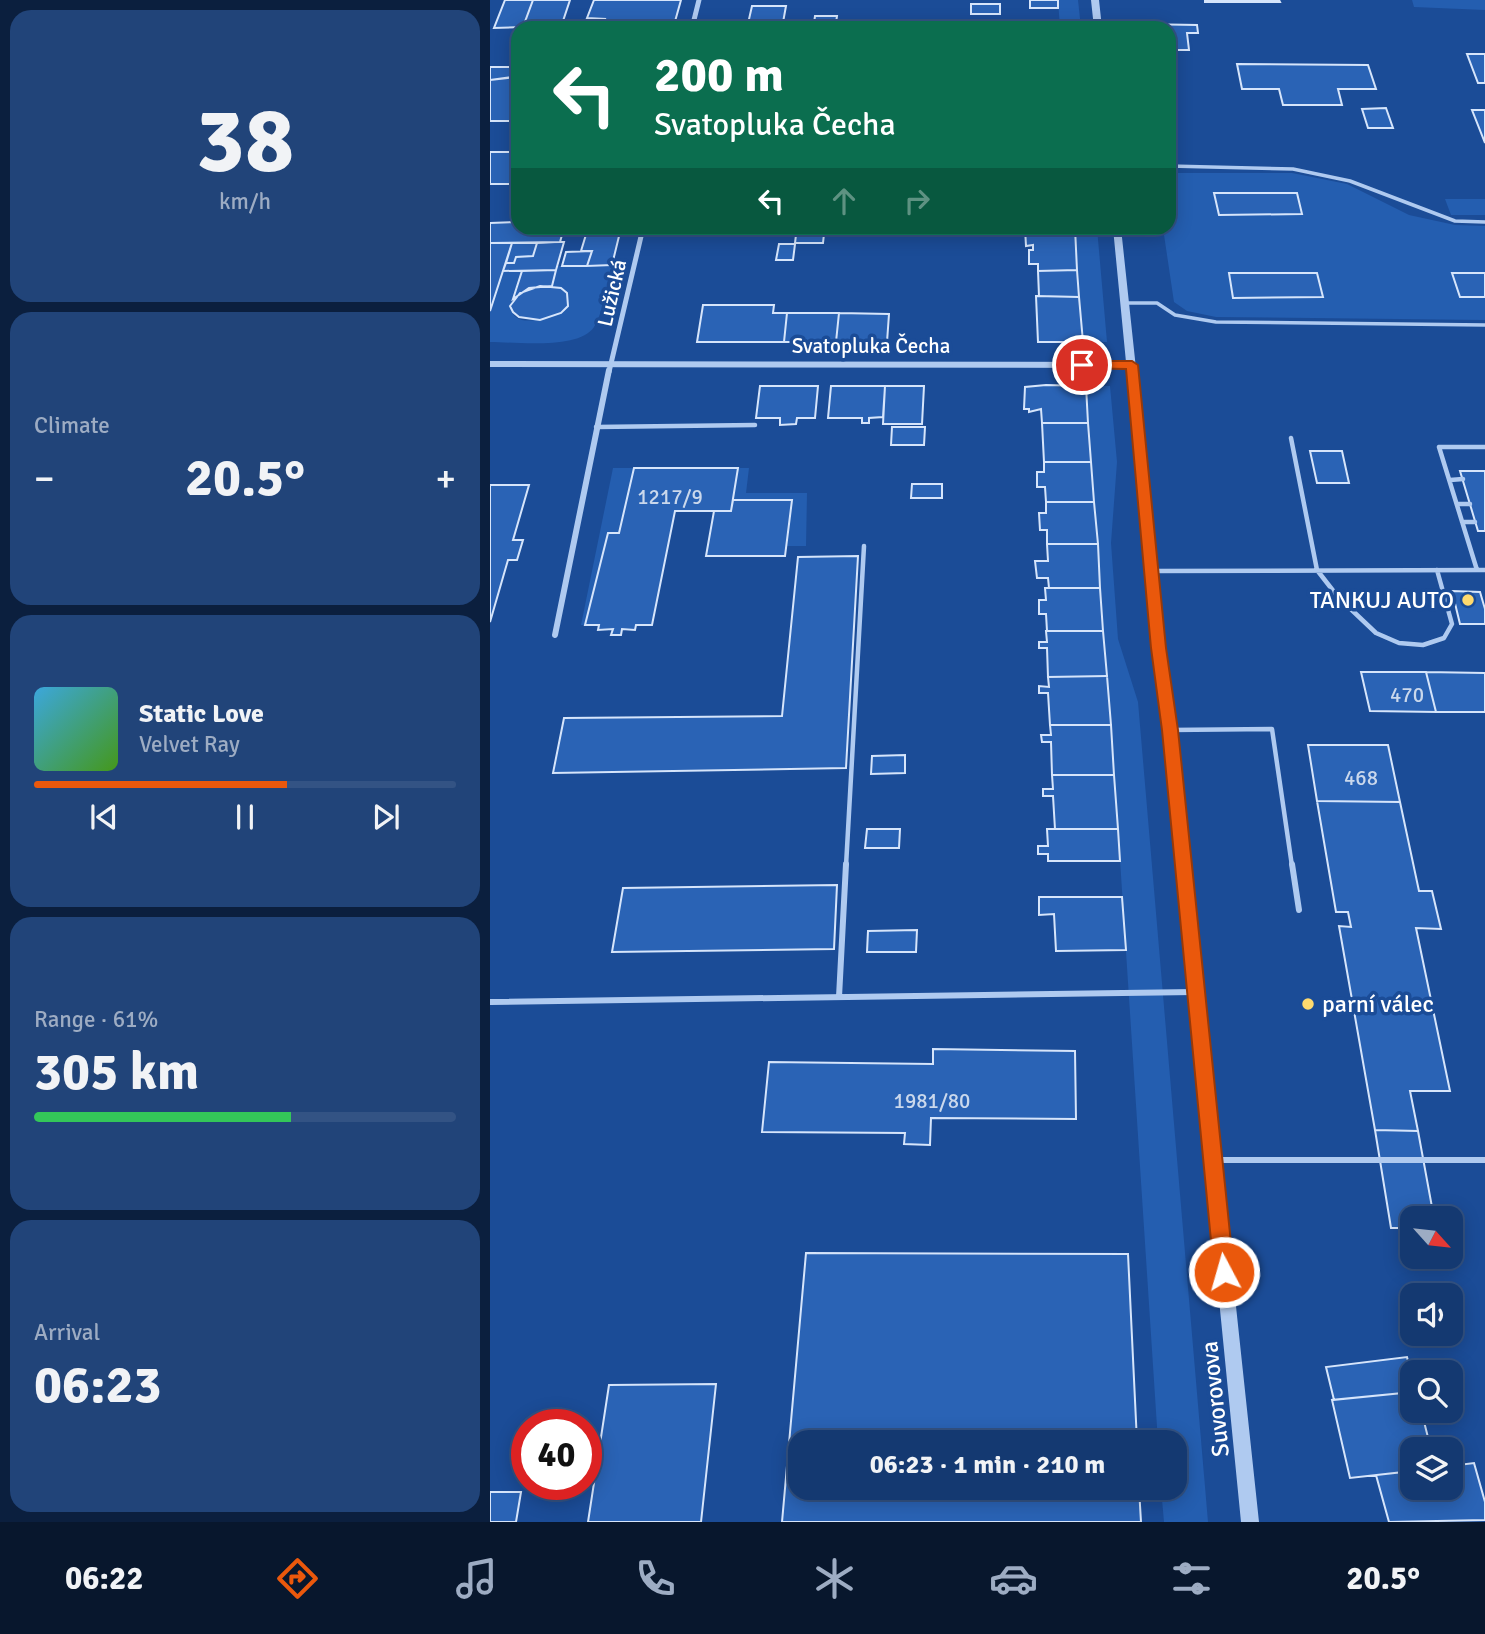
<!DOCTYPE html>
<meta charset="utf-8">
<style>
:root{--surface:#143971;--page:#214479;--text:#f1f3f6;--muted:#9dacc3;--line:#335384;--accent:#ea580c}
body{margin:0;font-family:Signika,sans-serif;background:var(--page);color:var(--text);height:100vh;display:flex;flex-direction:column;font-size:26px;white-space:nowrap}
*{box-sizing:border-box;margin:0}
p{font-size:23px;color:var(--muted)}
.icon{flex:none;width:38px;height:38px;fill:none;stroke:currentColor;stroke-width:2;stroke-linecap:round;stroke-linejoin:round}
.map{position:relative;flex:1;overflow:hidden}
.sheet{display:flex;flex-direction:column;gap:10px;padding:10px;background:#0b1f3e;width:490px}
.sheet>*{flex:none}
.banner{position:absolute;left:21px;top:21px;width:665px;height:214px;border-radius:21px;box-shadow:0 4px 18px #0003,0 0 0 2px var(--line);background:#0b6e4f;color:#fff;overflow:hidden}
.needle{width:46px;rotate:117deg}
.buttons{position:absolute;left:910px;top:1206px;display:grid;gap:14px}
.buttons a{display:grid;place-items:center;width:63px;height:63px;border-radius:14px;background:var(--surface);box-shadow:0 4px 18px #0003,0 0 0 2px var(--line);font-size:35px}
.speed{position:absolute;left:21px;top:1409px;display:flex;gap:14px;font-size:35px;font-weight:700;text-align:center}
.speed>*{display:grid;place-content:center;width:91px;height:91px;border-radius:50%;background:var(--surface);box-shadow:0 4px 18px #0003,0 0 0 2px var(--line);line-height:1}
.speed .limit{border:10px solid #d22;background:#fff;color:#111}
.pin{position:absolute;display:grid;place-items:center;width:60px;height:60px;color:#fff;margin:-30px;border:4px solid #fff;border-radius:50%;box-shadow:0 2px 7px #0007}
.me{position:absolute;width:77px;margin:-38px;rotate:354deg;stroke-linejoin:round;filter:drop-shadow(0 0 5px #0008)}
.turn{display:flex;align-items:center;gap:24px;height:147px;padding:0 28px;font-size:32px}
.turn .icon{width:91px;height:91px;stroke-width:2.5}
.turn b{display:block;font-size:49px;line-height:60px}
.lanes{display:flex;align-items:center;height:66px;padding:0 28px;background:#0003;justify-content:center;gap:35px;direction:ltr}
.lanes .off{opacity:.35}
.big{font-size:52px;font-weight:700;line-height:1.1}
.sheet .widget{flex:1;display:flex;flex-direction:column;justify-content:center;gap:10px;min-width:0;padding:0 24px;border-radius:21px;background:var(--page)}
.sheet .dial{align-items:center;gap:0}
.dial b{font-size:91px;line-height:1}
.song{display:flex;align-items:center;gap:21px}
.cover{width:84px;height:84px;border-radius:10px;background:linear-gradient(135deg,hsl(200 70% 55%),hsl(100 70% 35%))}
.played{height:7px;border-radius:4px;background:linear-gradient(90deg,var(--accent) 60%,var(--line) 60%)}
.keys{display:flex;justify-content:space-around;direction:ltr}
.heat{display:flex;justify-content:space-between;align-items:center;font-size:38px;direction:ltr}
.charge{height:10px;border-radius:5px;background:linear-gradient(90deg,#34c759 61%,var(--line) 0)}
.trip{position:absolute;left:298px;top:1430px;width:399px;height:70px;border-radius:21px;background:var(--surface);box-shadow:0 4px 18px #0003,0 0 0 2px var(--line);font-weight:700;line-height:70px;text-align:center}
.dock{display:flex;height:112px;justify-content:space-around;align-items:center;background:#08172d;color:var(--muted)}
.dock .icon{width:49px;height:49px}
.dock .current{color:var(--accent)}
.dock b{font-size:32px;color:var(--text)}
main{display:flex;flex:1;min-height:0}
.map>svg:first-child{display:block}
.green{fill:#245eb0}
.building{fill:#2a63b5;stroke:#d6e5fb;stroke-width:2}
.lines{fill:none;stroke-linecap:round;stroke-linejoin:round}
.service-far2{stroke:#afcaf0;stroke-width:3.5}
.service-far1{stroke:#afcaf0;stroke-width:4.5}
.service{stroke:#afcaf0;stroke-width:6}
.minor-far1{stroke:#afcaf0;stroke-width:5}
.minor{stroke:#afcaf0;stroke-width:6}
.tertiary{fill:#afcaf0;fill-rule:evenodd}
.route{fill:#ea580c;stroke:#983908;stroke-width:2}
.poi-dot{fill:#ffda6e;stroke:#1b4c97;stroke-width:2.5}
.labels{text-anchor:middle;stroke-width:7;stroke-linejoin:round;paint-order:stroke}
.far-street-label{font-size:21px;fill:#fff;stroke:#1b4c97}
.number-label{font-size:21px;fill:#cad8ec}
.poi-label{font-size:24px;fill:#fff;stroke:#1b4c97;text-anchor:end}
.street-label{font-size:24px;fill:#fff;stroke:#1b4c97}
</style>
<main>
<section class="sheet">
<div class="widget dial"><b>38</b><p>km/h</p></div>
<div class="widget"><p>Climate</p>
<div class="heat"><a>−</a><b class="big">20.5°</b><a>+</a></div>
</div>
<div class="widget">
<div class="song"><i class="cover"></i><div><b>Static Love</b><p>Velvet Ray</p></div></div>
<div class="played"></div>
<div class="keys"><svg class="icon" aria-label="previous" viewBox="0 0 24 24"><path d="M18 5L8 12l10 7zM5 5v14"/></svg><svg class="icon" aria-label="pause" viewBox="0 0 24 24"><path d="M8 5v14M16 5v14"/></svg><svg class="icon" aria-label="next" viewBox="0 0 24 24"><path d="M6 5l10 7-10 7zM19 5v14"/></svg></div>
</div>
<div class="widget"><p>Range · 61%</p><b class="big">305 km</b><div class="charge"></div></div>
<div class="widget"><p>Arrival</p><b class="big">06:23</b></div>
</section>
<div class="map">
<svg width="995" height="1522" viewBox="0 0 995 1522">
<rect width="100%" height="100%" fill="#1b4c97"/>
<!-- green -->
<path class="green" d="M568 0H588L591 28H570Z
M922 0H995V10L924 7Z
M679 173H802L857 184 919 215 965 225 995 226V320L726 317 697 311 684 302 673 228H679Z
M955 199H995V215H961Z
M585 228H607L617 342H593Z
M122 265C117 282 113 314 104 327 89 350 25 342 0 342V311L13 271H32C29 281 20 298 21 308 24 332 68 316 78 306L77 293 62 286 67 266Z
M596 386H620L627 462 621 543 628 639 648 702 718 1522H674L671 1488H684V1442H668L628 829Z
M123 468H144L129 533H118L95 625H91Z
M248 468H259L256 493H317L316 546H297L302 500H243Z"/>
<!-- building -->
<path class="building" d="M15 0H43L33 27 4 28Z
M43 0H80L71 27H33Z
M104 0H191L184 25 178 28 113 26 115 19 97 18Z
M540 0H568V8H540Z
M715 0H789L790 2H715Z
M481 4H510V14H481Z
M262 6H296L292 28H257Z
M325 16H347L346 23H324Z
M537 21H569L570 28H538Z
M649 24 707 25 708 33H697L699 50H679V28H649Z
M977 54H995V83H988Z
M747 64 878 65 886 89H848L852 105H793L789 89H752Z
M0 67H28V77L0 80Z
M21 77H28V121H0V80Z
M896 108 903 128H878L872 109Z
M982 110H995V143Z
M0 152H28V184H0Z
M724 193H807L812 214 729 215Z
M28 222V228H74L70 242 0 243V223Z
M98 228H131L122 265 97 266 102 251H91Z
M218 228H263L261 235H217Z
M306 228H334V234L306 235Z
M535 228H585L587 270 548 271V264H539V250H543V245L536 246Z
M334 234 333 243H305L306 235Z
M70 242H74L66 270 13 271 16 263H24L26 257 43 256 47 243Z
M0 243H22L0 311Z
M22 243H47L43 256 26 257 24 263H16Z
M289 244H305L303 260H286Z
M102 251 97 266H72L76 252Z
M66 270 62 286 39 288 23 299 32 271Z
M587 270 589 297 549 296 548 271Z
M739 273H827L833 297 743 298Z
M962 273H995V297H970Z
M50 286 71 288 77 293 78 306 71 313 50 320 29 317 23 312 20 306 30 293Z
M546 296 589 297 593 342H548Z
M213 305H284L283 313H297L294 342H207Z
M297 313H349L346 342H294Z
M349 313 399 314 397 342H346Z
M556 385 596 386 598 423H552L551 409 539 412V409H534L535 387Z
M270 386H328L325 418H307L306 424 290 425V418H266Z
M341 386H395L393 417 379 418V423H372V418H338Z
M395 386H434L432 424H393Z
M552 423H598L601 462H554Z
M402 427H435L434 445H401Z
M820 451H852L859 483H827Z
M554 462H601L604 502H556L555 487H547V472H554Z
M144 468H248L241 511H185L162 625H146L145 630 132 629 131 635H121L123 629 108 630 109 625H95L118 533H129Z
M970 471H995V531H988Z
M422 484H452V498H421Z
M0 485H39L23 540H33L27 560H18L0 622Z
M243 500H302L295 556H216L224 511H241Z
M556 502H604L608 544H557V530H550L549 513H556Z
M557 544H608L610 588H555H559L558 578H547L545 561H558Z
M368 556 356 768 63 773 74 718 292 716 308 557Z
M555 588H610L613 631H557L556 614H549V600H556Z
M962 591 990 592 995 609V624H970Z
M556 631H613L617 676 558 677 557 648H549V642H557Z
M871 672H936L946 712 880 711Z
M936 672 995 673V712H946Z
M617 676 621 725H560L558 693H549V686L559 687 558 677Z
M560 725H621L624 775H562L561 742H552L551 735H561Z
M818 745H898L910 802 827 801Z
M415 755V773L381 774 382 756Z
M562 775H624L628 829H565L563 796H553V789H563Z
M827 801 910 802 929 891H942L951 929 926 928 960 1091H920L928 1131 885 1130 849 926 861 927 858 912H846Z
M377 829H410L409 848H375Z
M557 829H628L630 861H558V854H548V846H558Z
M347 885 344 949 122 952 133 888Z
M549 897H632L636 950 566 951 564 914 549 915Z
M427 930 426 952H377L378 931Z
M443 1049 585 1051 586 1119 441 1118 440 1145 414 1144 415 1133 272 1132 279 1062 443 1064Z
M885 1130 928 1131 944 1218H922V1228H901Z
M316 1253 638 1254 647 1442H310V1488H649L651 1522H292Z
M917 1357 922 1377V1392L844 1400 836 1367Z
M226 1384 211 1522H98L119 1385Z
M922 1392V1410H931L941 1449H922V1471L860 1478 842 1400Z
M984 1463 995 1502V1520L899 1522 886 1475 922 1471V1488H961V1466Z
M0 1492H31L26 1522H0Z"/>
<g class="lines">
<!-- service-far2 -->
<path class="service-far2" d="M679 166 803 169 860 181 965 221 995 222
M635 303H667L685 315 726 322 995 325"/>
<!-- service-far1 -->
<path class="service-far1" d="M106 427 265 425
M801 438 827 570 848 597 886 633 909 643 933 645 954 638 962 624 947 570
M960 480 973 479
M967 504H980
M972 522H985
M987 570 949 447H995
M663 571 995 570
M680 730 782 729 802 866
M356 866 374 546"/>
<!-- service -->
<path class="service" d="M802 864 809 910
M349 997 356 864
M0 1002 704 992
M726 1160H995"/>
<!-- minor-far1 -->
<path class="minor-far1" d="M202 28 209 0
M119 372 153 228"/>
<!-- minor -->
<path class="minor" d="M65 635 119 370"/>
<!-- tertiary -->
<path class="tertiary" d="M601 0H609L612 28H604Z
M623 228H631L769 1522H751L637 368 0 367V361L636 362Z"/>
</g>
<!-- route -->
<path class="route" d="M592 361H642L648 365 676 648 688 730 744 1272 741 1279 734 1282 727 1279 724 1272 672 730 661 648 636 369 587 368V362Z"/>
<!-- markers -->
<g class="poi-dot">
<circle cx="978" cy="600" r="7"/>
<circle cx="818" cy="1004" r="7"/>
</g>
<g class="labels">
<!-- far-street labels -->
<g class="far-street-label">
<text transform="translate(122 293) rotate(-77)" y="7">Lužická</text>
<text x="381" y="353">Svatopluka Čecha</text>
</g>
<!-- number labels -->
<g class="number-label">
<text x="180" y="504">1217/9</text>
<text x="917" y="702">470</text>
<text x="871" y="785">468</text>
<text x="442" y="1108">1981/80</text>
</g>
<!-- poi labels -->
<g class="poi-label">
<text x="964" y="608">TANKUJ AUTO</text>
<text x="832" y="1012" text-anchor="start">parní válec</text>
</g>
<!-- street labels -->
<g class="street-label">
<text transform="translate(725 1399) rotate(-96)" y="8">Suvorovova</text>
</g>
</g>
</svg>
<div class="buttons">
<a><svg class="needle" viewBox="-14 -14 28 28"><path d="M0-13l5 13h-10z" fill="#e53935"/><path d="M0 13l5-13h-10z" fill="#9dacc3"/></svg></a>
<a><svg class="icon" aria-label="sound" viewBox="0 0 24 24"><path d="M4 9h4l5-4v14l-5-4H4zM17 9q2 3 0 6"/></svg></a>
<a><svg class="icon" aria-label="search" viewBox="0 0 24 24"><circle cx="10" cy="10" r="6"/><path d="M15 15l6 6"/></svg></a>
<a><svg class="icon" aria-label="layers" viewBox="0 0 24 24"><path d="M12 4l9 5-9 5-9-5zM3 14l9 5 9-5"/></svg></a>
</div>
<div class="speed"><div class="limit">40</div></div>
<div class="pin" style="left:592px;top:365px;background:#d93025"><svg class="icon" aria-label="arrive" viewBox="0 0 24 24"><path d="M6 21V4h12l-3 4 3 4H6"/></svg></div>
<svg class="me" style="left:734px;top:1272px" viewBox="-20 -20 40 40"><circle r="17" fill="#ea580c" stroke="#fff" stroke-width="3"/><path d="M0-11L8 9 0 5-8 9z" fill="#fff"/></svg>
<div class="trip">06:23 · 1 min · 210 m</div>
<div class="banner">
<div class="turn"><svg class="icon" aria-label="left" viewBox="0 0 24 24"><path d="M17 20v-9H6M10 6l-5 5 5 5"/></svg><div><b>200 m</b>Svatopluka Čecha</div></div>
<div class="lanes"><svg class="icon" aria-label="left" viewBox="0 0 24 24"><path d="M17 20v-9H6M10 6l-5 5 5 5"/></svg><svg class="icon off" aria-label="ahead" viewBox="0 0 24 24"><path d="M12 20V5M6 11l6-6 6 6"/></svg><svg class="icon off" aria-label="right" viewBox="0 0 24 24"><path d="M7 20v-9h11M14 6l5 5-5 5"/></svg></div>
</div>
</div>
</main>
<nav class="dock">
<b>06:22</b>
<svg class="icon current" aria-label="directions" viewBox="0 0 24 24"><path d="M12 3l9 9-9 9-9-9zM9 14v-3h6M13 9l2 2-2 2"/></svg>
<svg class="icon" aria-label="music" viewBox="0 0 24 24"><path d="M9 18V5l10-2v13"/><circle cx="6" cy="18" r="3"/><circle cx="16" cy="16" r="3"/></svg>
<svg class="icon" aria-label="phone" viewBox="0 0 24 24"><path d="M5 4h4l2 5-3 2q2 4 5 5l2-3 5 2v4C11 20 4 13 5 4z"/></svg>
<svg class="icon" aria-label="climate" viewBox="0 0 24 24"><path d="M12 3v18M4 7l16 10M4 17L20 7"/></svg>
<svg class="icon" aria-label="car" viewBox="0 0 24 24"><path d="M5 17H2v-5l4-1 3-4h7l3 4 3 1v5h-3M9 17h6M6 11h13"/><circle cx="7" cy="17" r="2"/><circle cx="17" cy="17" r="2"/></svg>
<svg class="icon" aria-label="filters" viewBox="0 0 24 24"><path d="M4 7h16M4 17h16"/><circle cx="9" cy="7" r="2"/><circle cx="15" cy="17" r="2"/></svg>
<b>20.5°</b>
</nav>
